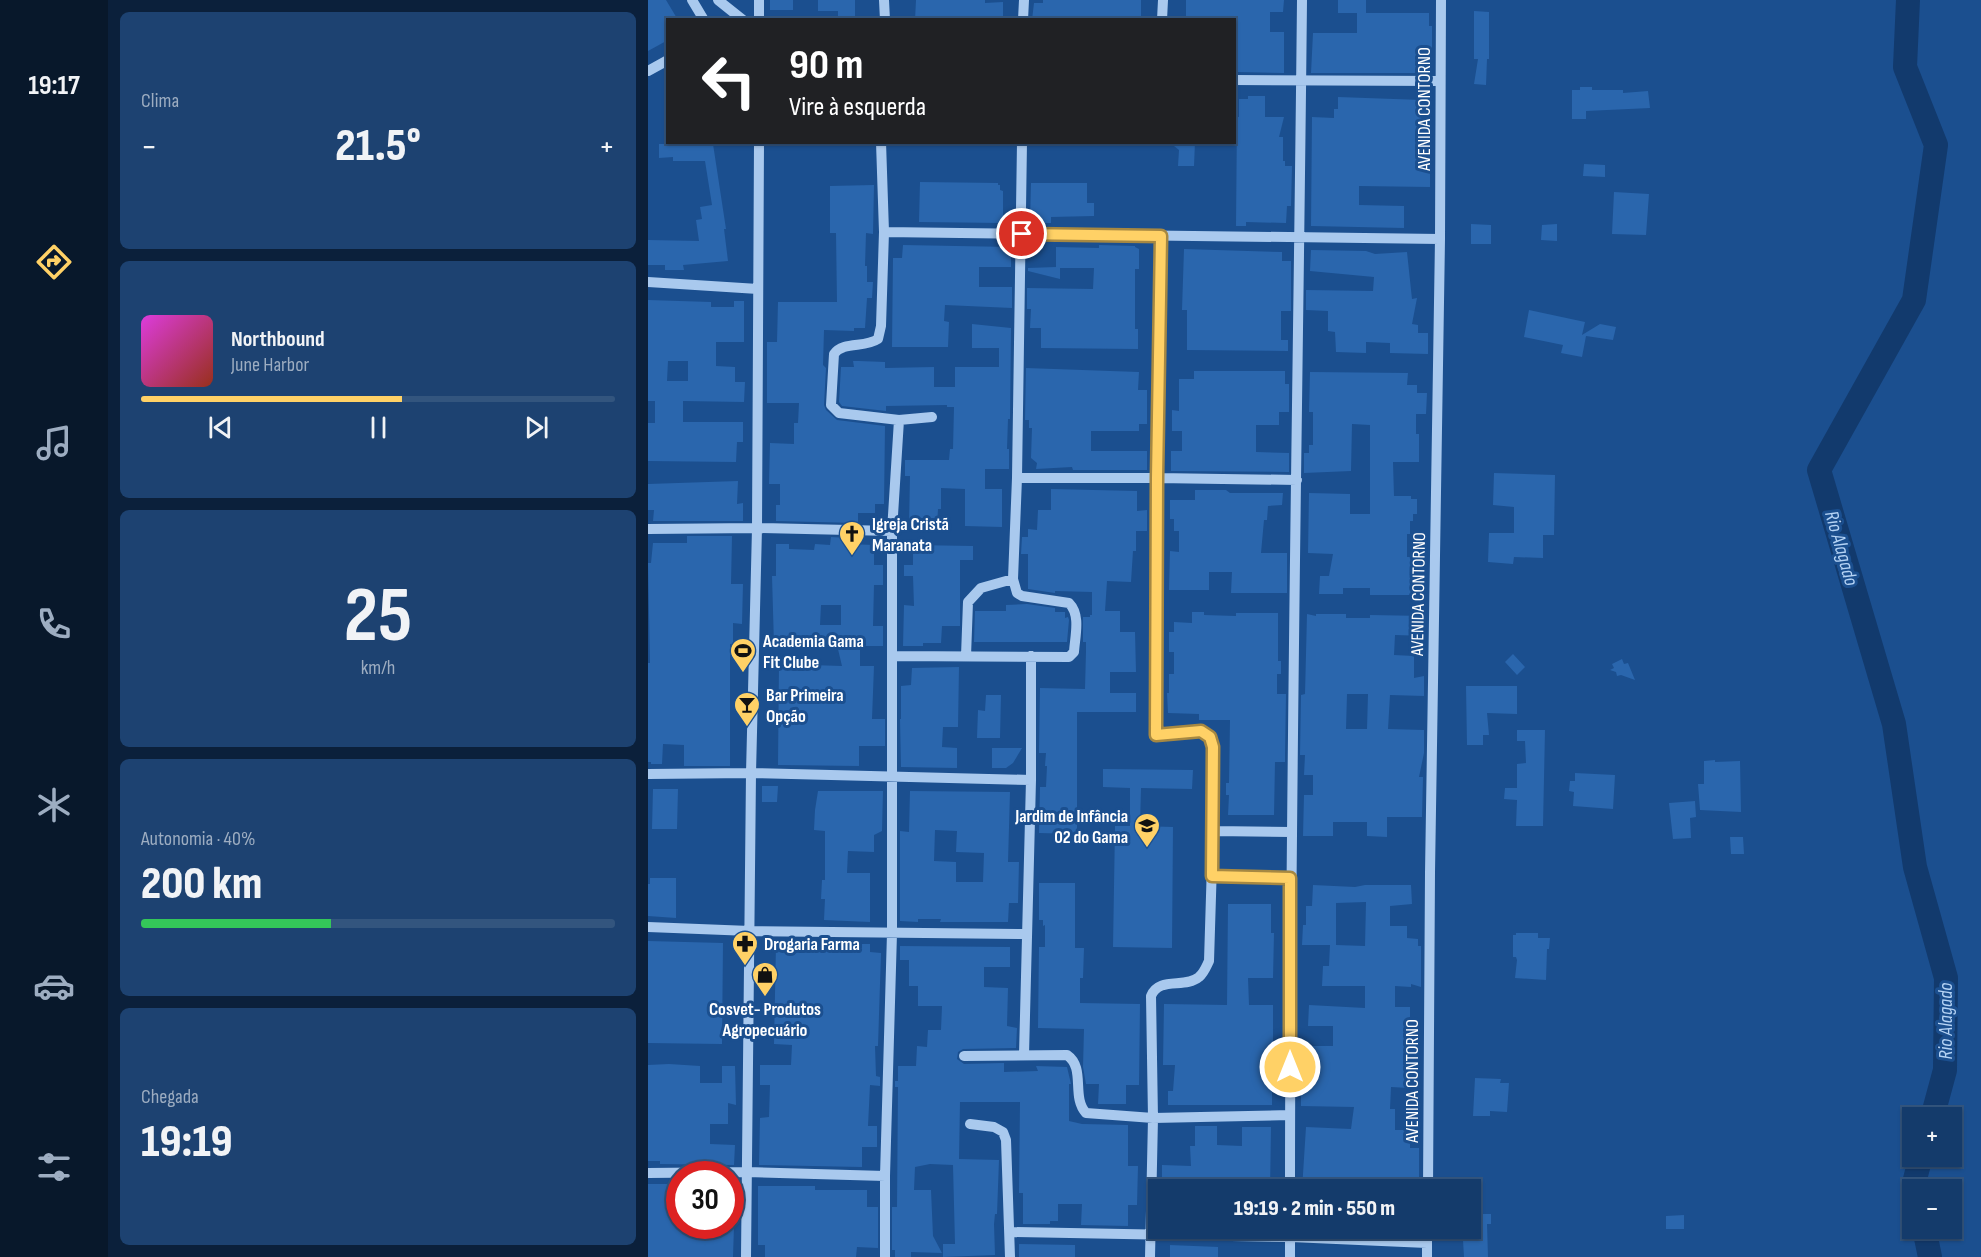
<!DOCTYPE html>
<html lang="pt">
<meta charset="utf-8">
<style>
:root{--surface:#143b6b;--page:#1d4271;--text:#f1f3f6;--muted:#9dadc1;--line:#33557e;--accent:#ffd166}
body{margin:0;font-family:"Sofia Sans Condensed",sans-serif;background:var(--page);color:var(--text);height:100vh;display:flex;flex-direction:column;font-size:22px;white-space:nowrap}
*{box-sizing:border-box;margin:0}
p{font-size:20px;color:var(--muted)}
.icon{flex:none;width:33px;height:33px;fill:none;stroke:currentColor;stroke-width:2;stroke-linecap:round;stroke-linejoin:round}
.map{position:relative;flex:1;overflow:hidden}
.side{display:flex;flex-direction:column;gap:12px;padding:12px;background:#0b203b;width:540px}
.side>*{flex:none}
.banner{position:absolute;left:18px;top:18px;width:570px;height:126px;border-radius:0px;box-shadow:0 2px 4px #0004,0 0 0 2px var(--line);background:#202124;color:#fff;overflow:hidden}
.tools{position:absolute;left:1254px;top:1107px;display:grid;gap:12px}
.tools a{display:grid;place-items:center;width:60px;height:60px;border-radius:0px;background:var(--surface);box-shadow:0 2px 4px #0004,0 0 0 2px var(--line);font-size:30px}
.speed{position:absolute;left:18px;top:1161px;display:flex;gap:12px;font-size:30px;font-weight:700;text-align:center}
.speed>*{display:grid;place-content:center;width:78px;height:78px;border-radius:50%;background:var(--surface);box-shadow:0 2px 4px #0004,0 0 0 2px var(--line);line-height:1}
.speed .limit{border:9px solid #d22;background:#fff;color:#111}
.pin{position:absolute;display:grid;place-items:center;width:51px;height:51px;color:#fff;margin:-26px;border:3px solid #fff;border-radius:50%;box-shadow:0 2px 6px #0007}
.me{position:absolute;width:66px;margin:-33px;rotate:0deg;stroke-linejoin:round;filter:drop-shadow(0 0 4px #0008)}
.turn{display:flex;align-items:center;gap:21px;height:126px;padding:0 24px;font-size:27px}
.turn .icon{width:78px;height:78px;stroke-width:2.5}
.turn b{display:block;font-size:42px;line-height:51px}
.big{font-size:45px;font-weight:800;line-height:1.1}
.side .widget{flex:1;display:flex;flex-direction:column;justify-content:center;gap:9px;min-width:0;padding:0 21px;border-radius:9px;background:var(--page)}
.side .dial{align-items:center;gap:0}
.dial b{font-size:78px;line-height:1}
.song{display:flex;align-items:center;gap:18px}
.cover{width:72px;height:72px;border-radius:9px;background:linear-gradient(135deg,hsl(300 70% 55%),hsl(10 70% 35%))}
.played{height:6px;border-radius:3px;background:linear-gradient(90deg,var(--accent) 55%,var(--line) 55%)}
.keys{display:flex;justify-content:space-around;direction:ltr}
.heat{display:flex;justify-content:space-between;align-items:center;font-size:33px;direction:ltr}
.charge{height:9px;border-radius:4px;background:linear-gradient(90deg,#34c759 40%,var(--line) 0)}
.trip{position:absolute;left:500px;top:1179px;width:333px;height:60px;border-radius:0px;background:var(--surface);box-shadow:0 2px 4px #0004,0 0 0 2px var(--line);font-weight:800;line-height:60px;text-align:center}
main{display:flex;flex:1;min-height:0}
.dock{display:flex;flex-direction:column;width:108px;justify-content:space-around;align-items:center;background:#08182b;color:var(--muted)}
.dock .icon{width:42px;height:42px}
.dock .current{color:var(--accent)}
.dock b{font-size:27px;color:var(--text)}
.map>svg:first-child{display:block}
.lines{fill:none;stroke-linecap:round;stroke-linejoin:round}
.river{stroke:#123a6d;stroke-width:24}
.building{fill:#2a66ad;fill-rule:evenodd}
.minor{stroke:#a9c9ee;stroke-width:10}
.route-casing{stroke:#a68842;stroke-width:15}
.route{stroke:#ffd166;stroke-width:10}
.labels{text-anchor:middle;stroke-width:6;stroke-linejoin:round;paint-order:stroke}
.street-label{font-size:18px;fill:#fff;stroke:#1b4f8f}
.poi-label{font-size:18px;font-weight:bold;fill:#fff;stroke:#1b4f8f;text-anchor:start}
.water-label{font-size:20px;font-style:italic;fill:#b5d3f5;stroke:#1b4f8f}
</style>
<main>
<nav class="dock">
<b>19:17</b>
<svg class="icon current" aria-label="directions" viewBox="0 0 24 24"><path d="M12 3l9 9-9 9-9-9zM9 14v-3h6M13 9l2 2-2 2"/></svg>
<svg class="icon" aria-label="music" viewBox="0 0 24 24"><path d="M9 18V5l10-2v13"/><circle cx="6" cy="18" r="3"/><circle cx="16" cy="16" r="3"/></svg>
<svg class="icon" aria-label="phone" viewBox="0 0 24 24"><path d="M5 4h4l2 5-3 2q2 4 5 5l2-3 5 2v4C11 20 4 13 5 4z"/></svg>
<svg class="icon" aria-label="climate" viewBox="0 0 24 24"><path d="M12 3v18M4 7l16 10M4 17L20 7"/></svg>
<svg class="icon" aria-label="car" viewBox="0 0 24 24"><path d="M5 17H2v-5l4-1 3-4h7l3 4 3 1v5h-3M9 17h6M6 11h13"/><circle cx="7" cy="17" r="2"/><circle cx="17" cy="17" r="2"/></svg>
<svg class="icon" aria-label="filters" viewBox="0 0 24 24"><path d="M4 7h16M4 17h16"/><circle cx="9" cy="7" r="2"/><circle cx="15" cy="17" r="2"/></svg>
</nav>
<section class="side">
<div class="widget"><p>Clima</p>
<div class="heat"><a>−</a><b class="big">21.5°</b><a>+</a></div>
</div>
<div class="widget">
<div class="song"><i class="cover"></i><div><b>Northbound</b><p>June Harbor</p></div></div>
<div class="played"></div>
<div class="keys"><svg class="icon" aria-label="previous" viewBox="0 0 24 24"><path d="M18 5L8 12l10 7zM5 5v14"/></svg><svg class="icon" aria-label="pause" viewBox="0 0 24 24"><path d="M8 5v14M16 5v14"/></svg><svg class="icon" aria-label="next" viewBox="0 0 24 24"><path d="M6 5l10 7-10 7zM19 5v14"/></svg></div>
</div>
<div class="widget dial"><b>25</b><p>km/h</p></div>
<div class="widget"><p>Autonomia · 40%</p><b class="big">200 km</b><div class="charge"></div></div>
<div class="widget"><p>Chegada</p><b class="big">19:19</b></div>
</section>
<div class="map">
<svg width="1333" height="1257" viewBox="0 0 1333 1257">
<rect width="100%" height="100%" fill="#1b4f8f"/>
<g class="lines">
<!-- river -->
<path class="river" d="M1260 0 1257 67 1288 145 1266 300 1171 470 1246 724 1267 867 1298 978 1297 1070 1284 1118
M1267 1190 1266 1183 1273 1156
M1276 1228 1282 1257"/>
</g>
<!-- building -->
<path class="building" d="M0 0H18L30 20H20V40L0 51Z
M122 0H145V10H122Z
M170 0H207V20H190V11H170Z
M268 0H337V3L355 2V20H267Z
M395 0H493V20H384L386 3H395Z
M538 0H636L635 12H622V32H636V73L589 72 590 20H538Z
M690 0H718V13H781V26H784V49L778 50V54H775V69H769V73H663L665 33H709V13H714H690Z
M826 11 841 12V59H839L838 85 826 84 830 59H826Z
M932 87H944V90H975V93L1000 91 1002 108 938 111V119H924V90H932Z
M600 96H617V117H636L631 137H635V161H637V166H644L643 206H639L638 223 598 222V226H588L589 117H591V99H600Z
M690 97 774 100 773 166H782V187L711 186V205L756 206V228L663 226 664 117 686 118V109H690Z
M521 142H547L546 166H530L531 150Z
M11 144H65L78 229H76L80 261 35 265 36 270H17V265H0V240L51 241 48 220 54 219 52 207 64 205 57 161H25V157L11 158Z
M936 164 957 165V177L935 176Z
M272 182 350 183V185H352V190L355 191V223L271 222Z
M383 183H439V203H446V216L403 217V223H382Z
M226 185 225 234 218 233 217 266H219V282H225L224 298H219L217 328H206V331L176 330 175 365 178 368 176 405 178 410 189 420 237 426 236 504H227V513H210V523L128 521V505H132V484H121L122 443 146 444V423H150L151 403H119V342H129L130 302H189L188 233H182V186Z
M966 192 1001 194 998 235 964 234Z
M823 224 843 225V244H823Z
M909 224V241L893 240 894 225Z
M255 245 363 247V267H331V287H364V308L297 305 296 321 301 322 300 347H244L245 258H254Z
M451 245 487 246V247L491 249V269H487V329H490V349L393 348V328H382L383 309H379V288L445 289 446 268H412V279L380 271V268L408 267V247L451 248Z
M536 249 634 252V261H643V311H633V340H640V351L539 350V310H534Z
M663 250 718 251 727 254 759 252 764 299 769 298 764 324 770 325V333H780V354L742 353V343L718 342V353L688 352 687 332 680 331V311L658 310V290L725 291 726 277 662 271Z
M0 300 63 302V307H86V301H96V342H68V366L87 367V382H97L96 402 35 401V422H95V442H89L88 462 0 461V423H7V401H0ZM20 361H40V381H19Z
M881 310 937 322 934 335 952 324 968 327 965 340 938 336 934 357 913 353 915 345 876 337Z
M324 324 363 328 362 419H360L359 449H361V469H337V489H354V527L317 526V489L293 488V509H290L289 525H261L262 476H257V460H301L302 449H305L306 407H299V405L238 406V411L194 406 191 402 193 367H206L205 361H211L237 362V368L286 367V387H307V367H351V348H324Z
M378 368 491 372 490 390H499V424H491V431H443V451H499V470H425L424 467 388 469 389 463 383 458 384 428H381V420H377Z
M546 371H637V384H641V412H631V425H608V452L641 453V472L523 471V451H534V431H524V410L531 411V379H546Z
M662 372 760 373 759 385H769V393H779L778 414H768V434H771V462H745L746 496H763V499H769V514H765V521H762V534H759V557H767L765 595H722V588H695V594H671L672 576H681L685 554 660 553 661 493 702 494V514H722V425L704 424 703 471 656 473V453H661V445H665V412H661Z
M846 473 907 475 906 535H895V558L866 557 865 564 840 562 841 533H866V507L845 505Z
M90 481 89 504 95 503V521H5L6 510H0V484Z
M403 489 489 491V511L499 510V531H488V551H485L483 582 459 581 457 611H472V632H487L488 672H462V693H488V712H429V834L391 833 392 787H398L399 766H397L398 753H391L392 688 437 689 438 651V642H435V617H442V615H444V592L407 591V593L380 589V554H373L374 537H380V529L389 530 390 510H403Z
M547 490H578L582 493H635L634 505 620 506 619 520H616L613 553H639V593H583L584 572H561V590H521L522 551 531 552V531H526V519H522V500H547Z
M39 536H84L83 584H95L94 624 85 623V644H82V766H36V745L15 744 14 764H3V762H0V663H2L0 563H3L5 543H39Z
M183 537 200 538 199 544 226 545V565H235V585H226L225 626H235V646H212V666H226L224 719H237V746H211V766L130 765 131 664 194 666 189 645H126L124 576H128V544H141V549L166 550 167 544 182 545ZM173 605H193V625H172Z
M265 545 325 546V560H312V626H294L293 643H275V646H255L256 605 266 606 265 576H256V565H265Z
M379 604 407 608V612H417V618L420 617 421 620 419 642H326L327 611H358V605Z
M544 612H556V615L588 616V613H630V661H633V674H629V694H638L637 756V762H627L626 815H580L581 795H578V783H581L582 720H551V714L520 713 519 693H521V674H526V652H521V632H526V622L544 623Z
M659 614 668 616V614H698V618H722V615L777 616V636L747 635 746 655 766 656V678L776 676V696L742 695 740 729 776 730V753L771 777H775L774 817H739V837L719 836V822H685V836H655L656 795H665V775H656L657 755H652L653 695 657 694ZM699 694H720L719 729H698Z
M865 654 877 667 869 675 857 662Z
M974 659 976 664 980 663 987 680 973 675 969 676 968 672 962 670 966 668 964 664Z
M311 667 310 727H295L294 747 309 748V768L253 767 252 719H253V686L263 685 264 668Z
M818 686H869V714L839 713 841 735H835V745H819Z
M338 695H353L352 738H329L330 710 337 711Z
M869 730H897L895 826H868L869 800 856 799 857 788H869V764L878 763 877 741H869Z
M344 748H374L365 763 358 768H344Z
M1067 760V762L1092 761 1093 812 1052 810 1050 784H1056V761Z
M455 769 545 770 544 789 493 788 492 826 525 827 524 948 465 947 467 826H482V788L455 787Z
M927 773 967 775 965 809 925 806 926 792 921 791 922 781H927Z
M114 786H130L129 802H114Z
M5 789H30L29 829H4Z
M170 791H235L234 831 226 835V852L200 851 199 873H222V922L176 920 177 899H173L174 880H177V831L166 830 167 810Z
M262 791 362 792 360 862H371L370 903H361L360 922H292L293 919H270V922L252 921V831L261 832ZM287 830 309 831 308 852 336 853 335 882H308V862L286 861Z
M1047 801 1048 817 1042 818 1043 838 1025 839 1021 803Z
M1082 837H1095L1096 854H1083Z
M2 878H28V918L0 916V884H2Z
M391 883H427V948H436L435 978H432V1003L492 1004 491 1085H478V1104H450L451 1084H438L435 1067 436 1029 390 1028 391 947H397V925L395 926V920H391Z
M665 885 707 887 717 885H763L764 904 742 906V926H759V938L770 939V946H773V987L763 984V987L747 986V1007H762V1033H772V1048L761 1047V1088L743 1087 742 1109H747V1130H762V1148H771V1188L654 1190 658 1127 703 1129 706 1107 653 1106V1086H663L664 1046H685V1026H660L661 1005 717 1008V986H674L675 966H681L682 945H654L655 925H658V906H664ZM718 902 717 946 688 945V903Z
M580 904H623V933H626L625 978H600L601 1005H625V1046H629L625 1066H633V1086H624V1105H520V1091H525L527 1065H515L516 1004 579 1005Z
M868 933H890V938H902L901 949H899L898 980 867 978 869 960 868 957H865V935H868Z
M0 941 75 943 74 1044 0 1043Z
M128 944H222V952L233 953 230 1046H227L228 1076 232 1077V1086L222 1085 220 1126H229V1147H214V1167L111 1165 112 1118 121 1117 122 1085H112V1065H143L144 1045 126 1044Z
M252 946 362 947V967H336V987L360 988 359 1026 369 1028 368 1048 315 1049 310 1052 309 1059 316 1064 356 1063V1072L390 1071 388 1066 419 1067 423 1084H421V1121L434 1124 480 1125V1166H490L489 1205H480V1226L433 1225 434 1204H410V1221H402V1224H375V1193H371L372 1102H312L311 1159 351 1160 349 1214H347L346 1224 347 1255 295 1257V1244H307L305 1165 282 1164 267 1167 266 1190H283L285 1236 294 1253 263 1252V1257H247V1250H244V1207H249L250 1087H247V1081H250V1066H268L269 1046 279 1047 280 1030H293L294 1006H270V986H261V960H252Z
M21 1064 52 1066V1083H74V1066H87L88 1105 80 1103V1124H62V1144L87 1145 86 1165 12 1164V1161H0V1065Z
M827 1078 853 1079 852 1083H861L859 1112 842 1111V1116H825Z
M547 1126H569V1145L594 1146V1127H623L622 1190H591V1187H570V1190H514V1165L543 1166 542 1146H547Z
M0 1184H25L24 1206H32V1226H86L85 1257H0Z
M110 1186H167V1190H219V1207H230V1248L209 1247 208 1257H117V1245H110Z
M822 1214H843V1224H839L840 1257H816L815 1240H822Z
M1036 1215V1229H1018V1216Z
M371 1244 427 1245V1257H371Z
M522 1245 570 1247V1257H522Z"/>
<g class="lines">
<!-- minor -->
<path class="minor" d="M44 0 56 20
M70 0 95 20
M111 0V20
M236 0 237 20
M375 20 376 0
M514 20 515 0
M0 71 20 60
M586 80 791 81
M233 142 236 232 233 326 230 339C217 348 195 341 186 354L183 405 191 413 251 420
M236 232 792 239
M0 282 110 289
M369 478H509L649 480
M0 529 109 528 244 531
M244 656 421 657 426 652C427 636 433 615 421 603L374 596 369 593 365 579 369 478 374 142
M318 656 320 602 333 588 365 579
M0 774 103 773 383 780
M565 831 643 832
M564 876 642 877
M0 927 102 931 379 934
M376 1055 383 780V656
M316 1056 419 1055C438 1068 423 1097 438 1113L505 1118 642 1115
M322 1124 346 1127 355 1132 358 1140 362 1257
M0 1173 99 1172 237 1176V1257
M237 1176 244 933V531L251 420 284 417
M642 1190C642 793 650 397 654 0
M780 1190 782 873 792 239 793 0
M362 1232 643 1237 779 1243
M98 1257 103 773 109 528 111 142
M502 1257 505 1118 503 996C511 976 537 989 551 977 556 973 558 967 561 961L565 831V747L562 737 553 731 508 735 509 478 513 236
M642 1257V1228
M779 1257V1228"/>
</g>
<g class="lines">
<defs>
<path id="route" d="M374 234 513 236 509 478 508 735 553 731 562 737 565 747 564 876 642 878V1067"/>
</defs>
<!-- route casing -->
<use href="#route" class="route-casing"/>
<!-- route -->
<use href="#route" class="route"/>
</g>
<!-- icons -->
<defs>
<symbol id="church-pin" viewBox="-11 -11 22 30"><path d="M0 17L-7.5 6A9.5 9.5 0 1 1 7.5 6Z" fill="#ffd166" stroke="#1b4f8f"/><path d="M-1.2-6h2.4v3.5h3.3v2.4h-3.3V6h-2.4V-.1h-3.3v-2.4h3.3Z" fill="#111"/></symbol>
<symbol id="stadium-pin" viewBox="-11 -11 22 30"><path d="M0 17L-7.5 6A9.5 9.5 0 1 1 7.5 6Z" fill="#ffd166" stroke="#1b4f8f"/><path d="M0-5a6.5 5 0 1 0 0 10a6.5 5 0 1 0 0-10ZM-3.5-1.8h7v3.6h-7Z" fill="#111"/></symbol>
<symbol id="bar-pin" viewBox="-11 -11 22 30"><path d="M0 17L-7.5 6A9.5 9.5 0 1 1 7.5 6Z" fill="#ffd166" stroke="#1b4f8f"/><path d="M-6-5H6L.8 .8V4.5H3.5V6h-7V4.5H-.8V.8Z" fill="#111"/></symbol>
<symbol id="school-pin" viewBox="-11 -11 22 30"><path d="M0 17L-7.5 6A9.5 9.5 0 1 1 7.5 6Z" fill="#ffd166" stroke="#1b4f8f"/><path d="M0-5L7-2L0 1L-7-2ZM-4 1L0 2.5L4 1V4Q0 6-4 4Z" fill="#111"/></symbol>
<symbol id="pharmacy-pin" viewBox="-11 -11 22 30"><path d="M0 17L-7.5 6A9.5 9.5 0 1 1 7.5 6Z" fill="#ffd166" stroke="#1b4f8f"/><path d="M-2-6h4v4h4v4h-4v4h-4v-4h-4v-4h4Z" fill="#111"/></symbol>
<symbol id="shop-pin" viewBox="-11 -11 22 30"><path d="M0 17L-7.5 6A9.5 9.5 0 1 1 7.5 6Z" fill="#ffd166" stroke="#1b4f8f"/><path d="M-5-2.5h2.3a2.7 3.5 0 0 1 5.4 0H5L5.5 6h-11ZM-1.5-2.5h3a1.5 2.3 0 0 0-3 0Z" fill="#111"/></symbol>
</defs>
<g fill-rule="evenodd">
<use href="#church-pin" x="189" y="519" width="30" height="40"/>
<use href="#stadium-pin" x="80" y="636" width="30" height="40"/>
<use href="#bar-pin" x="84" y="690" width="30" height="40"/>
<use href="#school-pin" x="484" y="811" width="30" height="40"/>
<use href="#pharmacy-pin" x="82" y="929" width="30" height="40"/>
<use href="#shop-pin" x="102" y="960" width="30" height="40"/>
</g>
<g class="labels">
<!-- street labels -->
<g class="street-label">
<text transform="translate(776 109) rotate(-90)" y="6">AVENIDA CONTORNO</text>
<text transform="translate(770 594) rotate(-89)" y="6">AVENIDA CONTORNO</text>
<text transform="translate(764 1081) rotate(-90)" y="6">AVENIDA CONTORNO</text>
</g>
<!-- poi labels -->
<g class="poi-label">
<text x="224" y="530">Igreja Cristã<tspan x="224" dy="21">Maranata</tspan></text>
<text x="115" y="647">Academia Gama<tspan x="115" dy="21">Fit Clube</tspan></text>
<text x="118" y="701">Bar Primeira<tspan x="118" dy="21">Opção</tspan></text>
<text x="480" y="822" text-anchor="end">Jardim de Infância<tspan x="480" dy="21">02 do Gama</tspan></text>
<text x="116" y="950">Drogaria Farma</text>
<text x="117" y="1015" text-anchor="middle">Cosvet- Produtos<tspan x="117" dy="21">Agropecuário</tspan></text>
</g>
<!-- water labels -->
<g class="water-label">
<text transform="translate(1194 548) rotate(74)" y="7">Rio Alagado</text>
<text transform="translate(1297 1021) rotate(-90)" y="7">Rio Alagado</text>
</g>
</g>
</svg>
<div class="tools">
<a>+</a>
<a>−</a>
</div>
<div class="speed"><div class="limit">30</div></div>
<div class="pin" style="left:374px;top:234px;background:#d93025"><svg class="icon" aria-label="arrive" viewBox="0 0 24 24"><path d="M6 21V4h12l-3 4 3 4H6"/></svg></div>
<svg class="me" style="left:642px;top:1067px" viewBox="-20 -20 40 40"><circle r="17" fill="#ffd166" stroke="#fff" stroke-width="3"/><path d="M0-11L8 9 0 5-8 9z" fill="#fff"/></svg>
<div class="trip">19:19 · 2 min · 550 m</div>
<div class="banner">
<div class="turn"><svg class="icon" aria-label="left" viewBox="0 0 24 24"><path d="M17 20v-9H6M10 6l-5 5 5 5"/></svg><div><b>90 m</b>Vire à esquerda</div></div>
</div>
</div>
</main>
